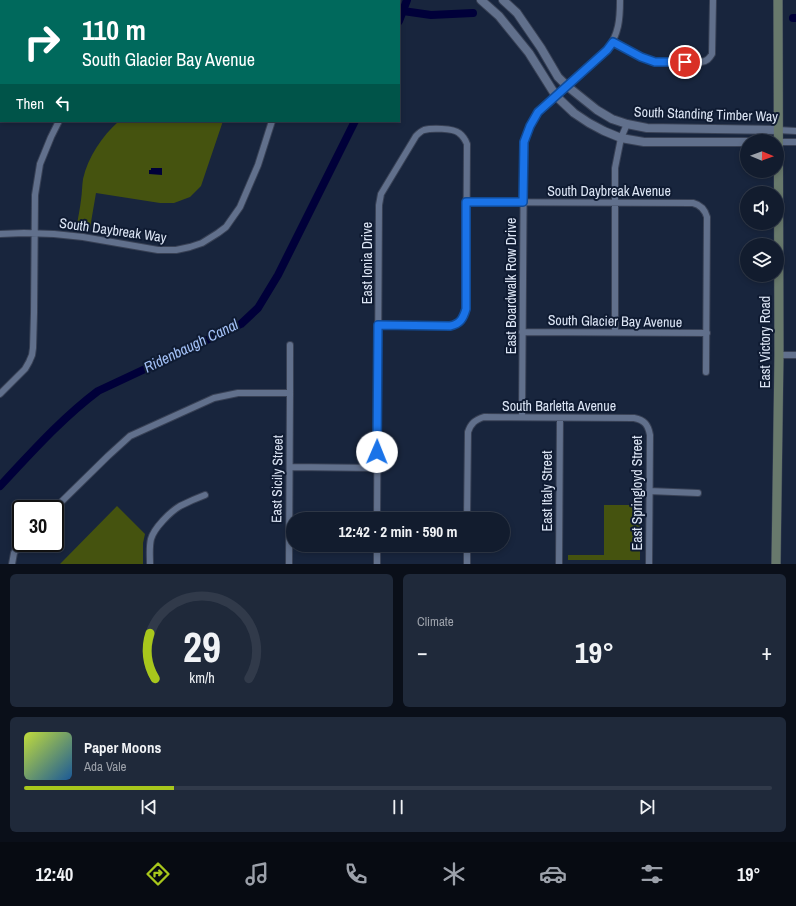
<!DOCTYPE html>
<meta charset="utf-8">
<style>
:root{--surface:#121c2e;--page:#1f293a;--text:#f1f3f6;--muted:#9ca1aa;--line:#313a4a;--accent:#a8c71c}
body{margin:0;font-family:"Archivo Narrow",sans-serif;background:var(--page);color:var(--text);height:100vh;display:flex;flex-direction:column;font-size:15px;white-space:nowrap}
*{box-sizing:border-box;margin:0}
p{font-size:13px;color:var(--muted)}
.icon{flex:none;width:22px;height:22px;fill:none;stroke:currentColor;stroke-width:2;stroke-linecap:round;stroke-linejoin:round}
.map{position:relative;height:564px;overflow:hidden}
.drawer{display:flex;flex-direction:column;gap:10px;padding:10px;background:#0a0f19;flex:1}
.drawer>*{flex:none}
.guide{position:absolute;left:0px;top:0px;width:400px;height:122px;box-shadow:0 2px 6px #0003,0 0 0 1px var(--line);background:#00695c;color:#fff;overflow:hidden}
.needle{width:26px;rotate:91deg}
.buttons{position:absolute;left:740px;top:134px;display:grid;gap:8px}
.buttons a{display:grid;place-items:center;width:44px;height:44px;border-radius:50%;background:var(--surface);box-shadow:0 2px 6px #0003,0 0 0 1px var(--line);font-size:20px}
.speed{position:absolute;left:12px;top:500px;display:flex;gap:8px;font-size:20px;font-weight:700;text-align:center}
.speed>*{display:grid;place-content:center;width:52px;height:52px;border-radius:50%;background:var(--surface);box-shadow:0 2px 6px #0003,0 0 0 1px var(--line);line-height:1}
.speed .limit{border:2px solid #111;border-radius:6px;background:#fff;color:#111}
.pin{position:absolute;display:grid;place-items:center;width:34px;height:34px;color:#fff;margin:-17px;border:2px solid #fff;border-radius:50%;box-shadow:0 1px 4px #0007}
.me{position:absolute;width:44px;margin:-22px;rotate:1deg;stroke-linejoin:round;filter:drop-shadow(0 0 3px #0008)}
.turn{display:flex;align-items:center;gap:14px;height:84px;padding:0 16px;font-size:18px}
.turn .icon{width:52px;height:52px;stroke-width:2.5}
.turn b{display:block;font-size:28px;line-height:34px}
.then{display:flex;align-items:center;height:38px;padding:0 16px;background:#0003;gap:8px;font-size:15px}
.big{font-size:30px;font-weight:700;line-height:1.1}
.drawer .tile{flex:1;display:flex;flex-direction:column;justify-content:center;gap:6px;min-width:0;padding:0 14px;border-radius:6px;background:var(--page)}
.drawer .dial{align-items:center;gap:0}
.dial svg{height:104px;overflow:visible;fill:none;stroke:var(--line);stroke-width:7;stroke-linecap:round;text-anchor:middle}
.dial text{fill:var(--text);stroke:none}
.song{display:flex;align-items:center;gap:12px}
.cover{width:48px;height:48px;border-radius:6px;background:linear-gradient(135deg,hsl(70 70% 55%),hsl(210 70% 35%))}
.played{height:4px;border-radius:2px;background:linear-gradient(90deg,var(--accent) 20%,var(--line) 20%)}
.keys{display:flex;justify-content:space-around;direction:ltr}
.heat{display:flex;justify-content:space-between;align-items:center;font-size:22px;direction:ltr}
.drawer .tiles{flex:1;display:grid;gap:10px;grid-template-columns:1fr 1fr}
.tile:last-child{grid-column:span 2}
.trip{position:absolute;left:286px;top:512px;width:224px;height:40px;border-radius:20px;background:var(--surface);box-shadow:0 2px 6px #0003,0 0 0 1px var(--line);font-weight:700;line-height:40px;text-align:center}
.menu{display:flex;height:64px;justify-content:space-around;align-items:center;background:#070b12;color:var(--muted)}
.menu .icon{width:28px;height:28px}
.menu .current{color:var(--accent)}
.menu b{font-size:18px;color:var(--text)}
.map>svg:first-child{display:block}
.green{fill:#45530f}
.water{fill:#000039}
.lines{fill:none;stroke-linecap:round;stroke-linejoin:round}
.canal{stroke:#000039;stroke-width:8}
.minor-casing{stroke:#384155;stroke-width:8}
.tertiary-casing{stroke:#384155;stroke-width:10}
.secondary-casing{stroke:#384155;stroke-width:10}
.minor{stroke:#61708c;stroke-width:6}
.tertiary{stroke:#61708c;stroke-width:8}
.secondary{stroke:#68796c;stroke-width:9}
.route-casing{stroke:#114b97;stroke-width:10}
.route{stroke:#1a73e8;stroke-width:7}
.labels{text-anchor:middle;stroke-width:4;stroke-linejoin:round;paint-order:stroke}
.street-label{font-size:14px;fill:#dce5f5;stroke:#0f1b32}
.water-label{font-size:15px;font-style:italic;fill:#a4c2f8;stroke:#0f1b32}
</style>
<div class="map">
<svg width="796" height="564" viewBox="0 0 796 564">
<rect width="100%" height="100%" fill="#18253d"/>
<!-- green -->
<path class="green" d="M119 121H223L201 186 190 197 174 203H160L96 193 90 228 77 225C78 217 80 209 81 200 82 193 82 186 83 179 88 157 102 136 119 121Z
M604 505H640V560H568V555H604Z
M117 506 145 534 143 543V564H60Z"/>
<!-- water -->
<path class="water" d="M151 168H162V175L149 174V170H151Z"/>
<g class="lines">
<!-- canal -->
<path class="canal" d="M403 11 431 15 473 13
M793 18H796
M399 21 407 0
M0 486C31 453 62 418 98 391L241 324 258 308 278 275 355 121"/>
<defs>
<path id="minor" d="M232 1V0
M336 1 337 0
M613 42 641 57 655 61 701 62C707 61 709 59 712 54L713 0
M778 130 796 131
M778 142H796
M466 202 693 203C701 205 705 210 707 217L706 372
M0 234 24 233 54 234 83 237 158 250H176L190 247 202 243 218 233 226 227 240 207 258 165 272 121
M522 332 707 333
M615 332V168L621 138 627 124
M779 355H796
M0 394 25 369 29 362 32 355 33 348 34 313 35 195 40 164 51 137 59 121
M522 417 524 142 530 126 538 112 607 50C619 34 620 19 620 0
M290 467 377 468
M649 491 698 493
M54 509 108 456 130 436 214 398 238 393H290
M377 519 379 205 381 194 416 136C418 134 421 131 424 130 431 128 453 128 459 133 463 136 465 139 467 144L466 309C463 319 460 324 450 326L378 325
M467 519 468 432C471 423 475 420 484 417L634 418C644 420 648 424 650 435L649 564
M12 564 14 553 21 542
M150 564C150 556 149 547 151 539 154 528 170 512 180 506 188 502 197 498 205 495
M289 564 290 393V345
M377 564V545
M467 564V545
M559 564 560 418"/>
<path id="tertiary" d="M481 0 499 16 529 53 556 96 574 113 589 123 604 131 621 138 644 142H747
M503 0 517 13 541 48 558 77 567 86 597 110 612 119 627 124 647 128 778 130"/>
<path id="secondary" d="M776 564 779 355 778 0"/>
</defs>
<!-- minor casing -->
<use href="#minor" class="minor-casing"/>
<!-- tertiary casing -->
<use href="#tertiary" class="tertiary-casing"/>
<!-- secondary casing -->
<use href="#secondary" class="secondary-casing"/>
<!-- minor -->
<use href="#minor" class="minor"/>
<!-- tertiary -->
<use href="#tertiary" class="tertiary"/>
<!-- secondary -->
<use href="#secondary" class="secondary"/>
</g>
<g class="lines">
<defs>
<path id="route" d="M377 452 378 325 450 326C460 324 463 319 466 309V202H523L524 142 530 126 538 112 607 50 613 42 641 57 655 62H685"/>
</defs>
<!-- route casing -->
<use href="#route" class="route-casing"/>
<!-- route -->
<use href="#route" class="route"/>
</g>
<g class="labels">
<!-- street labels -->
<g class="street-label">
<text transform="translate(706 114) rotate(2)" y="5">South Standing Timber Way</text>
<text x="609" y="196">South Daybreak Avenue</text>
<text transform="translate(113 230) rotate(8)" y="5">South Daybreak Way</text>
<text transform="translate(367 263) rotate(-90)" y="5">East Ionia Drive</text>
<text transform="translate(511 286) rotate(-90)" y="5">East Boardwalk Row Drive</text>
<text transform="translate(615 321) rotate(1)" y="5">South Glacier Bay Avenue</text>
<text transform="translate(765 342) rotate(-90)" y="5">East Victory Road</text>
<text x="559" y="411">South Barletta Avenue</text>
<text transform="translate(277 479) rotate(-89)" y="5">East Sicily Street</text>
<text transform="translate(547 491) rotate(-90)" y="5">East Italy Street</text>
<text transform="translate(637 493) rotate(-90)" y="5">East Springloyd Street</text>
</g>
<!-- water labels -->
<g class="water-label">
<text transform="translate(191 346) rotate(-26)" y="5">Ridenbaugh Canal</text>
</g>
</g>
</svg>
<div class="buttons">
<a><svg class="needle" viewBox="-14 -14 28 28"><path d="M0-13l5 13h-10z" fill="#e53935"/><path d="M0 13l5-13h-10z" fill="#9ca1aa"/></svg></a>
<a><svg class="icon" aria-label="sound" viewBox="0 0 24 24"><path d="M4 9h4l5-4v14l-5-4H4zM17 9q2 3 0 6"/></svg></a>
<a><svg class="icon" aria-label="layers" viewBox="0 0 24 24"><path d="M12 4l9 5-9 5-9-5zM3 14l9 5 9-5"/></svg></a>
</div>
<div class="speed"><div class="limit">30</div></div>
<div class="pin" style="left:685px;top:62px;background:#d93025"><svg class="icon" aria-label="arrive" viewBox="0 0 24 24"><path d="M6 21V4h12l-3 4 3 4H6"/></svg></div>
<svg class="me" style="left:377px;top:452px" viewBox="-20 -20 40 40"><circle r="19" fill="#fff"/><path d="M0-13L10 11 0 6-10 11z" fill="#1a73e8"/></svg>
<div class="trip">12:42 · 2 min · 590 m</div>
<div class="guide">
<div class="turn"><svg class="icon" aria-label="right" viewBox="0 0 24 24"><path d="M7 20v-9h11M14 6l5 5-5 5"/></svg><div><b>110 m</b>South Glacier Bay Avenue</div></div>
<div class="then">Then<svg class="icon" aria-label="left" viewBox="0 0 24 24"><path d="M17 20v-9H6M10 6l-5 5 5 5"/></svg></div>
</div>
</div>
<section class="drawer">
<div class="tiles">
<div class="tile dial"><svg viewBox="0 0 100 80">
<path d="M14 69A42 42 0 1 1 86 69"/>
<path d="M14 69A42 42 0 0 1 10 34" stroke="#a8c71c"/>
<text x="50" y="56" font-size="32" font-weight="700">29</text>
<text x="50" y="72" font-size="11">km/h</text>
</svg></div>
<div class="tile"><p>Climate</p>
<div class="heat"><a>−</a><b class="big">19°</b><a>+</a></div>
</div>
<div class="tile">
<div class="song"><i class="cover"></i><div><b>Paper Moons</b><p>Ada Vale</p></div></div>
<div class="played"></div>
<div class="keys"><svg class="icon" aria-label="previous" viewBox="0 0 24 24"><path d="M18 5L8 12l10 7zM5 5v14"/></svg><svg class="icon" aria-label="pause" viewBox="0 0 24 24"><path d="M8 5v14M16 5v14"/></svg><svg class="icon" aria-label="next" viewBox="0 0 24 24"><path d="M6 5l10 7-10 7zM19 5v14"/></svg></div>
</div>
</div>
</section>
<nav class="menu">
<b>12:40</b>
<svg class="icon current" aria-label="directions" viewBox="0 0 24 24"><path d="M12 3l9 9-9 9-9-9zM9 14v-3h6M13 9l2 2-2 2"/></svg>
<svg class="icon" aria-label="music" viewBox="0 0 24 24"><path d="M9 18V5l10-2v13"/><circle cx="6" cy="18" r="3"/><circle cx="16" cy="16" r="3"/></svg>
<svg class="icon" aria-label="phone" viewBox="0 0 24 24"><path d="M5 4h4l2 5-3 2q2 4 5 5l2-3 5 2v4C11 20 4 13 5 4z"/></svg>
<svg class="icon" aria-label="climate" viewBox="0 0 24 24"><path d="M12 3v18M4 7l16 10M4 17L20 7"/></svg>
<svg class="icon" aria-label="car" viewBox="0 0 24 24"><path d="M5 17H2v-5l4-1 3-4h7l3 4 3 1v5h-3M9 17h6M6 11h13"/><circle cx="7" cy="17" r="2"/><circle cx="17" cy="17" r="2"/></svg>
<svg class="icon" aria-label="filters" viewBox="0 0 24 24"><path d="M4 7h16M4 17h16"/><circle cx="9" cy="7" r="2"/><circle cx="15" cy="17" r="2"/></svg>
<b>19°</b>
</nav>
